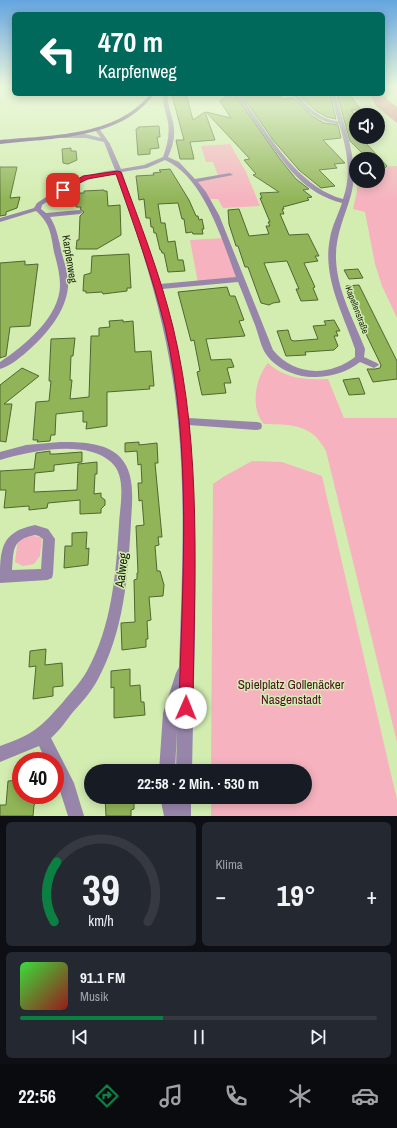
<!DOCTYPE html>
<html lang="de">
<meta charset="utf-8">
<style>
:root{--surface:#171b24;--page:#242831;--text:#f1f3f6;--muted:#9ea1a6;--line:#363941;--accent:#0b8043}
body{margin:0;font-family:"Archivo Narrow",sans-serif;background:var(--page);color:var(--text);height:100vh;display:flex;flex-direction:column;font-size:15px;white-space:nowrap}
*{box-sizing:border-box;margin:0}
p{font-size:13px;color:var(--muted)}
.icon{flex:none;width:22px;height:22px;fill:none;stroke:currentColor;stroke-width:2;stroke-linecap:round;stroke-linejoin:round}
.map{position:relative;height:816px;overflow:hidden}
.panel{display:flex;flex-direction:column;gap:6px;padding:6px;background:#0d0f14;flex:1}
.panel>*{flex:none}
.guide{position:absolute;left:12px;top:12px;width:373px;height:84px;border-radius:6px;box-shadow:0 2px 10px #0003;background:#00695c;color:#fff;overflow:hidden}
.tools{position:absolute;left:349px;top:108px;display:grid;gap:8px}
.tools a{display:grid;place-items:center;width:36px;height:36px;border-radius:50%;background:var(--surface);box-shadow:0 2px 10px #0003;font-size:20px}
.speed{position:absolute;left:12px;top:752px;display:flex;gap:8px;font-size:20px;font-weight:700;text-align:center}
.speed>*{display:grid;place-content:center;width:52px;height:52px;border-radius:50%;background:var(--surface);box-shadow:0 2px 10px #0003;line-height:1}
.speed .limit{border:6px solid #d22;background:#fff;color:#111}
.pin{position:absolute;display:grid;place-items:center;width:34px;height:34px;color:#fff;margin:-17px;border-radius:8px;box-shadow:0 2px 6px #0006}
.me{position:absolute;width:44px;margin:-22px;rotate:1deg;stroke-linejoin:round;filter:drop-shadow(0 0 3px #0008)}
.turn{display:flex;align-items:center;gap:14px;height:84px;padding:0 20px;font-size:18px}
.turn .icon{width:52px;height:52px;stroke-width:2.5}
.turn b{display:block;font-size:28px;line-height:34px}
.big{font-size:30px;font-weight:800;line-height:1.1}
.panel .tile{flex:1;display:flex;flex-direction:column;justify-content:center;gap:6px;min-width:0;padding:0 14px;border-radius:6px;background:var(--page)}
.panel .dial{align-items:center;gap:0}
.dial svg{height:104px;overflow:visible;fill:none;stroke:var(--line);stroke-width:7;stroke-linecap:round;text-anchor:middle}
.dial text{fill:var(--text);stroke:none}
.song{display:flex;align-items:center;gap:12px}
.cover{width:48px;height:48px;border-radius:6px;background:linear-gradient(135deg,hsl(120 70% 55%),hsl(0 70% 35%))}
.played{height:4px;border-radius:2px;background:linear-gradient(90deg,var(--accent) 40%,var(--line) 40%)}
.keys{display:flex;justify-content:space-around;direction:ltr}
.heat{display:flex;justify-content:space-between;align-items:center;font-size:22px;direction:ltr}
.panel .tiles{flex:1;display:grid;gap:6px;grid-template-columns:1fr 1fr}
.tile:last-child{grid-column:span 2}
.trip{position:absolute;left:84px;top:764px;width:228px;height:40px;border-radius:20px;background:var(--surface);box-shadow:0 2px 10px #0003;font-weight:800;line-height:40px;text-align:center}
.menu{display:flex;height:64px;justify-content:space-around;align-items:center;background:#090b0e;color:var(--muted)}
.menu .icon{width:28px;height:28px}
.menu .current{color:var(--accent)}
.menu b{font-size:18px;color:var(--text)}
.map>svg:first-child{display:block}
.green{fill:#f6b2bf}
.forest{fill:#de788e}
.building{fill:#90b457;stroke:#516730}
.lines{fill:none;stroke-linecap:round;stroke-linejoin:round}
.minor{fill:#9785aa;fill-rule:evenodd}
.major{fill:#5a3878;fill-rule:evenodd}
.route{fill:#e11d48;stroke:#92132f}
.labels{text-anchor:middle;stroke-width:3;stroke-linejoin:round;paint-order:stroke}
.far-street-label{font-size:9px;fill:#18210a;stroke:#d3edb1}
.street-label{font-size:11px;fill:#18210a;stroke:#d3edb1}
.near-street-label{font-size:13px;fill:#18210a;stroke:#d3edb1}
.near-park-label{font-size:13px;fill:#501024;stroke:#d3edb1}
</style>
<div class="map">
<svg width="397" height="816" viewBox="0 0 397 816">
<rect width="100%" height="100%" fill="#d3edb1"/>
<!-- green -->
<path class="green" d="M230 144 246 172 260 206 223 208 218 199H210L198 182 219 178 213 162H206L201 146Z
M397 166V318L382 286 375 264 365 212 353 209 357 191V181H378V167Z
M225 238 241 279 198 283 190 240Z
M268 363C285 379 307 380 328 379L344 418H397V742L326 451C323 446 319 440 315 436 301 423 281 425 264 424 250 409 255 378 268 363Z
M252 461 282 462 322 476 397 800V816H211V797H305V771H211L213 484 223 477Z
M33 536 42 537 40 556 34 564 23 566 15 562 18 538Z"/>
<!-- forest -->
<path class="forest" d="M383 92 388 100 397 107V123L376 106 370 94H383Z"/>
<!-- building -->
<path class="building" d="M175 94H186L193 120 205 112 215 140 190 142 194 159H180L176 140H184L172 95Z
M245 94H279L282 99 293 98 312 116 324 123 338 125 341 138 323 140 345 163 334 164 337 168 319 170 335 186 321 188 299 170 273 140 242 95Z
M301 94H330L336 119 327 117 316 111 302 98Z
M337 94H349L361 110H351L356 116V137H364L367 141H364L387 166 381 172 378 169V159H368L350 141Z
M235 95 280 159 296 179 309 189 303 190 312 197 307 198 309 200 283 207 284 209H282L284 214H280L289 235 308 234 319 256H315L318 261 304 263 315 287 313 288 318 300 301 301 296 289H299L287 261 264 263 280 302 273 303 269 305 261 303 248 267H245L238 246H236L229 224 228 210 239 209 249 236 269 234 266 226H270L268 222H270L260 198H262L260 193 279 192 253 175 256 174 244 160 250 159 206 112 231 118 220 101 227 96Z
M159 126 160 137H157L159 148 150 149V154L138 155 136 129H138V127Z
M71 148V151H76L77 160 68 164 63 163 62 149Z
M0 167H17L10 198 20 197 17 208 6 212V215L0 216Z
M170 169 189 200 196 216H198L199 220 202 219 204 229H202L203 234H193L192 232 186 233 184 219H182L178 203 158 204 161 223H165L168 242 175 241 178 260H183L185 271 168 272 164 253H162L161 250H160L156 233H154L153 227H151L150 218H146L144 199 139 200 136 176 154 175 153 173 161 172 159 170Z
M104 190V191H107L108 206 120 205 121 235 97 249H76L77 240H79L80 216 84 212 80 209 81 207H76V193H84V191Z
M129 254 131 288H127V291L103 294 102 292 86 293V291H83L84 275 91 273 92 256Z
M25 261V265L38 264 30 326 10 327 6 356 0 358V263Z
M358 269 363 278 349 279 344 270Z
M359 285 397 361V379L373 382 367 369H375L380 368 381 365 365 332H368L346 286Z
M227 287 230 296H235L244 320 239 321 245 336 206 339 211 360 231 359 234 367 227 368 231 383H224L226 393 202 395 197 372 200 371 194 340 191 341 178 292Z
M123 320V322L133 321 135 352 151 351 154 386H149L150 389 107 392V426L86 429 87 422H83V411L56 414 55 435H51L50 441 37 442 38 440H33L36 402 49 401 51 381H49L51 339 75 338 73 356H71L70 380H72L70 399 89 397 91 336H99V328L110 327 109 321Z
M334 320 340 331H336L338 336H334L338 346 334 350 305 352 306 355 286 356 277 331 288 330 291 340 294 341 318 339 313 326 326 325 324 321Z
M22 368 39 376 4 404H12L6 442 0 441V385Z
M359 378 365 394 349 395 343 380Z
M139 442V445L157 443 158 463H155L162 537H158L159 545 155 546 157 571H160L164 585 163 596 149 597 151 620 147 621 148 639H146V647L122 650 121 623 135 622 134 580 137 579V573H138L136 526 144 525 142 500 139 501 138 483H142L141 464 138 465 137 451 125 452V443Z
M50 451V454H55L82 452V462L54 465V471L35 473 34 492 77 490 78 464 97 462V474H95L94 494 101 493V497L105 500V505L101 509V513L80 514V500L48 503 47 508 29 510V506L4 508 6 490H0V471L34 469 36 453Z
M87 532 86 549 89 548 88 565 64 568 65 546H72V533Z
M46 649 45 665 62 663 63 686 53 687V696L33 699 36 666 29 667 30 651Z
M130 669V686L140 685 141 702H144L145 715 114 718V687L111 688V671Z
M21 780V795H44L34 805 33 816H0V805H6L8 781Z
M105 797H134V809L131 810V816H106Z"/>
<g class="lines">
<!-- minor -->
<path class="minor" d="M164 94H168C167 105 171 112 173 122 176 135 173 146 168 157L179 162 195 179 230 173 233 175 198 182 206 192 219 215 273 350C294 376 329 377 355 357V349C343 313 322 277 330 238 332 226 338 215 342 203 304 193 287 167 265 137 255 123 245 108 236 94H240C266 131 298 188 343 199 352 173 347 150 339 124 319 123 304 110 292 94H297C308 107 321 120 338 121L331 94H335C338 102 340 110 342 117 350 143 358 168 351 195 345 216 335 236 336 259 337 291 354 320 365 349L364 357 377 363 379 365 374 368 360 362C347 372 333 376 317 377 298 378 274 369 264 351 260 343 258 333 255 325 249 310 244 296 238 282L162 289 176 348 188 418 257 422 261 423 262 426 261 429 257 430 189 425C200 540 194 656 192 771H176L177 730 175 771H159L163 713 176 673 179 667C182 577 187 485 175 395 165 319 142 246 116 173 85 177 68 189 42 205L41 209 46 213 80 210 83 212 80 214 50 217C57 228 59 241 62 254 65 265 69 276 68 287 66 311 47 334 30 349 22 356 11 366 0 369V362C24 346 60 317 60 285 60 274 57 263 54 252 51 234 50 223 36 211L0 222V218L34 208 37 203C65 185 81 174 115 170L104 142 86 138H63L61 137V135L86 134 101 138 94 129 99 128 110 144 121 169 144 165 163 157C167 146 170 135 168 122 166 112 162 105 164 94ZM165 160C204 177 222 240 236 277L160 284 122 172 147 168Z
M60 442C80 442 105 442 120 457 136 474 132 501 131 522 128 576 124 632 97 681 91 692 82 702 73 712 66 721 60 730 51 738L74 783 84 816H68L60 791 55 779V761H46L39 746 0 762V746C34 734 40 728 63 702 71 692 81 682 87 671 112 626 116 573 119 524 120 505 127 476 111 462 86 439 30 451 0 460V452L26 445Z
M35 525 48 529 55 539 53 574 52 578 47 580 0 583C0 550 0 532 35 525ZM35 535 39 536 43 539 41 569 12 570C14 550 11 540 35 535Z
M160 797H191V816H164Z"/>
<!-- major -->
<path class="major" d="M150 94H154C121 140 51 138 0 144V140C50 135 116 137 150 94Z"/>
</g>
<!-- sky -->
<linearGradient id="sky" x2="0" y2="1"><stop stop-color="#64a5df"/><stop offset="0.43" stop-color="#ebf7dc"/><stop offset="1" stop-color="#ebf7dc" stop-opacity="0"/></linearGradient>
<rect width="397" height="201" fill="url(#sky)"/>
<!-- route -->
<path class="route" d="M118 171 121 172C140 223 160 274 173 327 203 451 194 582 193 708L191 713 186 715 181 713 179 708C182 584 193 449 165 327 152 275 134 225 116 174L87 179 65 191 60 190 83 176Z"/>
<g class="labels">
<!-- far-street labels -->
<g class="far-street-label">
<text transform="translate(357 310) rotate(69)" y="3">Kapellenstraße</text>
</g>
<!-- street labels -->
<g class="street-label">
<text transform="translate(70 259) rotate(81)" y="4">Karpfenweg</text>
</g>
<!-- near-street labels -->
<g class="near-street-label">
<text transform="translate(121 570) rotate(-83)" y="5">Aalweg</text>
</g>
<!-- near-park labels -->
<g class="near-park-label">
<text x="291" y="689">Spielplatz Gollenäcker<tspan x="291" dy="15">Nasgenstadt</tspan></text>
</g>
</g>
</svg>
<div class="tools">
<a><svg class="icon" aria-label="sound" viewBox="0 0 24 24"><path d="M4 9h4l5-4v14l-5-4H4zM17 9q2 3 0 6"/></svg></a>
<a><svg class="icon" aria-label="search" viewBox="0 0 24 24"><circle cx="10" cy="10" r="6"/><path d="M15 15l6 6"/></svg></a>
</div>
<div class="speed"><div class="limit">40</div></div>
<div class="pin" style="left:63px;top:190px;background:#d93025"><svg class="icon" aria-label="arrive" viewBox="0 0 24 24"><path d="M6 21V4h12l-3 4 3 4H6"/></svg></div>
<svg class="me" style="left:186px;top:708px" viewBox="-20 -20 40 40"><circle r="19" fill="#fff"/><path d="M0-13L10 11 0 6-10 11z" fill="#e11d48"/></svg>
<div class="trip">22:58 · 2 Min. · 530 m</div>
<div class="guide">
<div class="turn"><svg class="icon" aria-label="left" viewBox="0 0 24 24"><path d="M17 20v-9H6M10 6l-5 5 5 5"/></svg><div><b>470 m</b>Karpfenweg</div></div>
</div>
</div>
<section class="panel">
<div class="tiles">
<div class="tile dial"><svg viewBox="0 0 100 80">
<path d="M14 69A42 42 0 1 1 86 69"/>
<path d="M14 69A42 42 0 0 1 16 23" stroke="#0b8043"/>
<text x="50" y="56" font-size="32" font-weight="700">39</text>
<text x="50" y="72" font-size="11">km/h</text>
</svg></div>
<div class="tile"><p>Klima</p>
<div class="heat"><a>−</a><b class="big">19°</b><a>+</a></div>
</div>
<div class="tile">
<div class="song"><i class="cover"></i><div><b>91.1 FM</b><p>Musik</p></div></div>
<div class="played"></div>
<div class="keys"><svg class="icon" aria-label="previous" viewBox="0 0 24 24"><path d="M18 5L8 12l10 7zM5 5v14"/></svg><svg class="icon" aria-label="pause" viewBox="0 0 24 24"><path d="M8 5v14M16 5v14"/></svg><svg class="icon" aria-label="next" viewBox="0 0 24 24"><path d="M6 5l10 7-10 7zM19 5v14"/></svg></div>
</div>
</div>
</section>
<nav class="menu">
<b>22:56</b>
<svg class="icon current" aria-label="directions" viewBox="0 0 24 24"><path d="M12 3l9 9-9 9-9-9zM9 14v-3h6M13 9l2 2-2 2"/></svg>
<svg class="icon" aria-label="music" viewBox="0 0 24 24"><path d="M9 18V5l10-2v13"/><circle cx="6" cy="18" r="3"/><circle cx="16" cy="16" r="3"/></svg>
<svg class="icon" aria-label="phone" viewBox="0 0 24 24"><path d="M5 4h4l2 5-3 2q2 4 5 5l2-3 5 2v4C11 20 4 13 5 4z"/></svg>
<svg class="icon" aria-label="climate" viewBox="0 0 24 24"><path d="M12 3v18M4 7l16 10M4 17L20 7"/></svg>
<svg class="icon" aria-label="car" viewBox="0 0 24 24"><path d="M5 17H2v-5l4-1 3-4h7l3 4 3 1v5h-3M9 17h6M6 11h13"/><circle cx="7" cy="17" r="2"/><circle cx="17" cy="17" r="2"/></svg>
</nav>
